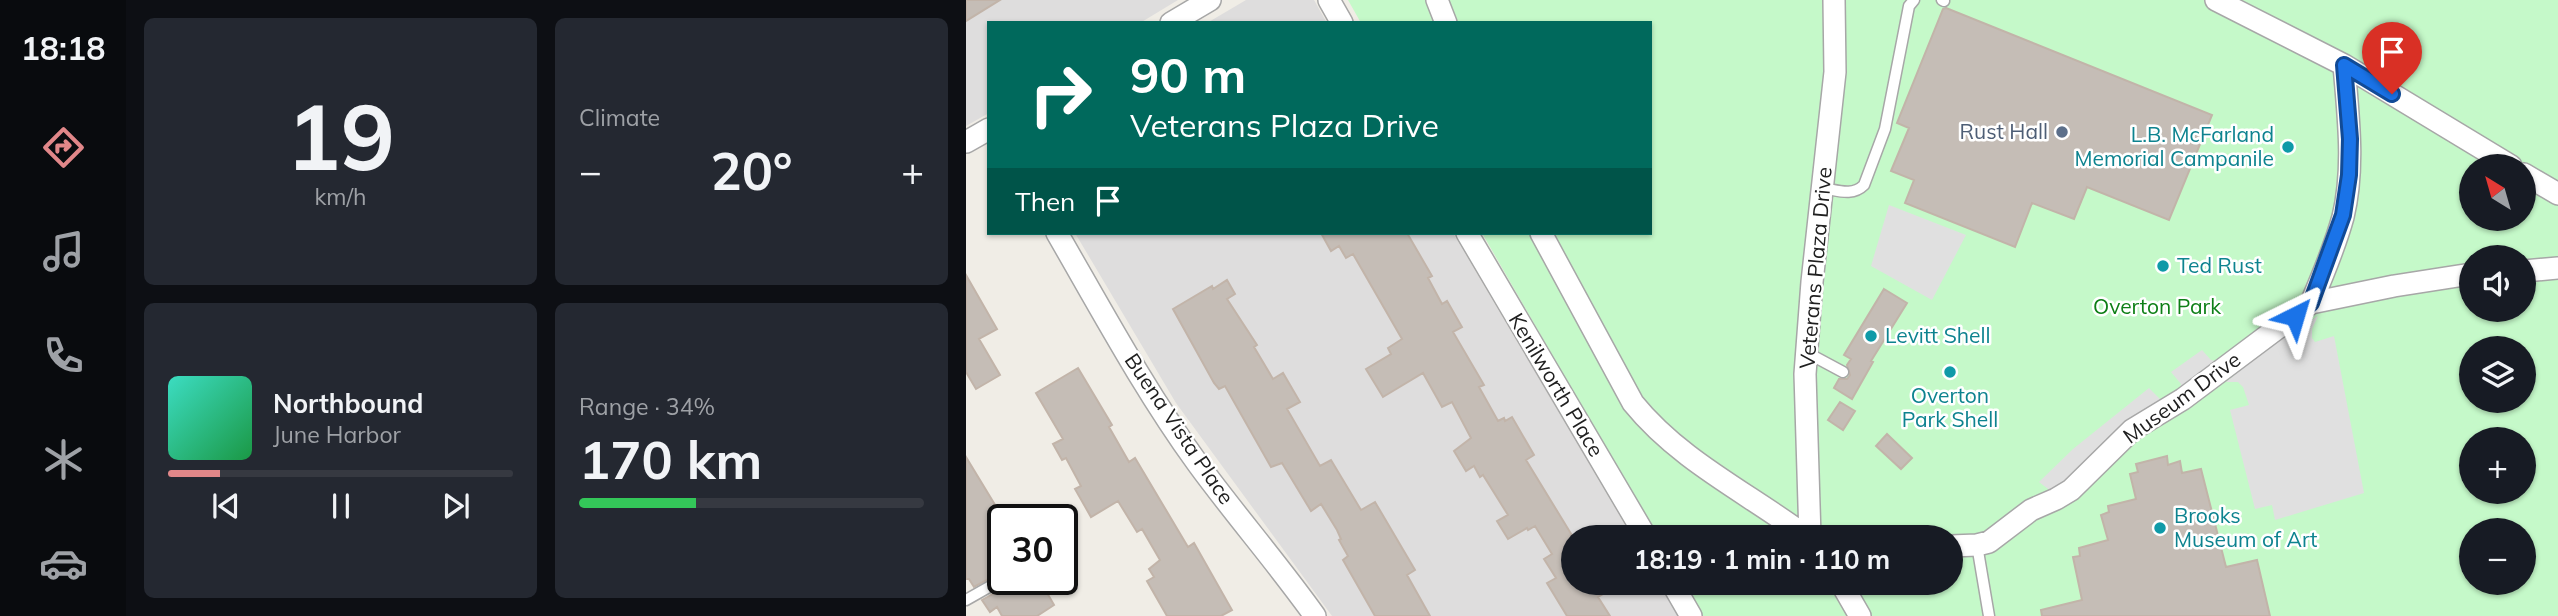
<!DOCTYPE html>
<meta charset="utf-8">
<style>
:root{--surface:#171b24;--page:#242831;--text:#f1f3f6;--muted:#9ea1a6;--line:#363941;--accent:#e18789}
body{margin:0;font-family:Mulish,sans-serif;background:var(--page);color:var(--text);height:100vh;display:flex;flex-direction:column;font-size:26px;white-space:nowrap}
*{box-sizing:border-box;margin:0}
p{font-size:23px;color:var(--muted)}
.icon{flex:none;width:38px;height:38px;fill:none;stroke:currentColor;stroke-width:2;stroke-linecap:round;stroke-linejoin:round}
.map{position:relative;flex:1;overflow:hidden}
.side{display:flex;flex-direction:column;gap:18px;padding:18px;background:#0d0f14;width:840px}
.side>*{flex:none}
.hud{position:absolute;left:21px;top:21px;width:665px;height:214px;border-radius:0px;box-shadow:0 2px 5px #0004;background:#00695c;color:#fff;overflow:hidden}
.needle{width:46px;rotate:323deg}
.controls{position:absolute;left:1493px;top:154px;display:grid;gap:14px}
.controls a{display:grid;place-items:center;width:77px;height:77px;border-radius:50%;background:var(--surface);box-shadow:0 2px 5px #0004;font-size:35px}
.speed{position:absolute;left:21px;top:504px;display:flex;gap:14px;font-size:35px;font-weight:700;text-align:center}
.speed>*{display:grid;place-content:center;width:91px;height:91px;border-radius:50%;background:var(--surface);box-shadow:0 2px 5px #0004;line-height:1}
.speed .limit{border:4px solid #111;border-radius:10px;background:#fff;color:#111}
.pin{position:absolute;display:grid;place-items:center;width:60px;height:60px;color:#fff;margin:-72px -30px;border-radius:50% 50% 50% 0;rotate:-45deg;box-shadow:0 0 7px #0007}
.pin .icon{rotate:45deg}
.me{position:absolute;width:77px;margin:-38px;rotate:40deg;stroke-linejoin:round;filter:drop-shadow(0 0 5px #0008)}
.turn{display:flex;align-items:center;gap:24px;height:147px;padding:0 28px;font-size:32px}
.turn .icon{width:91px;height:91px;stroke-width:2.5}
.turn b{display:block;font-size:49px;line-height:60px}
.then{display:flex;align-items:center;height:66px;padding:0 28px;background:#0003;gap:14px;font-size:26px}
.big{font-size:52px;font-weight:700;line-height:1.1}
.side .tile{flex:1;display:flex;flex-direction:column;justify-content:center;gap:10px;min-width:0;padding:0 24px;border-radius:10px;background:var(--page)}
.side .dial{align-items:center;gap:0}
.dial b{font-size:91px;line-height:1}
.song{display:flex;align-items:center;gap:21px}
.cover{width:84px;height:84px;border-radius:10px;background:linear-gradient(135deg,hsl(170 70% 55%),hsl(140 70% 35%))}
.played{height:7px;border-radius:4px;background:linear-gradient(90deg,var(--accent) 15%,var(--line) 15%)}
.keys{display:flex;justify-content:space-around;direction:ltr}
.heat{display:flex;justify-content:space-between;align-items:center;font-size:38px;direction:ltr}
.charge{height:10px;border-radius:5px;background:linear-gradient(90deg,#34c759 34%,var(--line) 0)}
.side .tiles{flex:1;display:grid;gap:18px;grid-template-columns:repeat(2,1fr)}
.trip{position:absolute;left:595px;top:525px;width:402px;height:70px;border-radius:35px;background:var(--surface);box-shadow:0 2px 5px #0004;font-weight:700;line-height:70px;text-align:center}
main{display:flex;flex:1;min-height:0}
.tabs{display:flex;flex-direction:column;width:126px;justify-content:space-around;align-items:center;background:#090b0e;color:var(--muted)}
.tabs .icon{width:49px;height:49px}
.tabs .selected{color:var(--accent)}
.tabs b{font-size:32px;color:var(--text)}
.map>svg:first-child{display:block}
.residential{fill:#dedddd}
.park{fill:#c5f9c9;fill-rule:evenodd}
.parking{fill:#e0e0e0}
.building{fill:#c5bdb6;stroke:#c2b4a9;stroke-width:2}
.lines{fill:none;stroke-linecap:round;stroke-linejoin:round}
.lane-casing{stroke:#a7a7a7;stroke-width:13}
.street-casing{stroke:#a7a7a7;stroke-width:24}
.lane{stroke:#fff;stroke-width:10}
.street{stroke:#fff;stroke-width:21}
.route-casing{stroke:#114b97;stroke-width:18}
.route{stroke:#1a73e8;stroke-width:12}
.service-dot{fill:#5c6f8a;stroke:#fff;stroke-width:2.5}
.culture-dot{fill:#0f9aa8;stroke:#fff;stroke-width:2.5}
.labels{text-anchor:middle;stroke-width:5;stroke-linejoin:round;paint-order:stroke}
.service-label{font-size:21px;fill:#4e5e75;stroke:#fff;text-anchor:end}
.culture-label{font-size:21px;fill:#0d838f;stroke:#fff;text-anchor:start}
.street-label{font-size:21px;fill:#202020;stroke:#fff}
.park-label{font-size:21px;fill:#0d7f16;stroke:#fff}
</style>
<main>
<nav class="tabs">
<b>18:18</b>
<svg class="icon selected" aria-label="directions" viewBox="0 0 24 24"><path d="M12 3l9 9-9 9-9-9zM9 14v-3h6M13 9l2 2-2 2"/></svg>
<svg class="icon" aria-label="music" viewBox="0 0 24 24"><path d="M9 18V5l10-2v13"/><circle cx="6" cy="18" r="3"/><circle cx="16" cy="16" r="3"/></svg>
<svg class="icon" aria-label="phone" viewBox="0 0 24 24"><path d="M5 4h4l2 5-3 2q2 4 5 5l2-3 5 2v4C11 20 4 13 5 4z"/></svg>
<svg class="icon" aria-label="climate" viewBox="0 0 24 24"><path d="M12 3v18M4 7l16 10M4 17L20 7"/></svg>
<svg class="icon" aria-label="car" viewBox="0 0 24 24"><path d="M5 17H2v-5l4-1 3-4h7l3 4 3 1v5h-3M9 17h6M6 11h13"/><circle cx="7" cy="17" r="2"/><circle cx="17" cy="17" r="2"/></svg>
</nav>
<section class="side">
<div class="tiles">
<div class="tile dial"><b>19</b><p>km/h</p></div>
<div class="tile"><p>Climate</p>
<div class="heat"><a>−</a><b class="big">20°</b><a>+</a></div>
</div>
<div class="tile">
<div class="song"><i class="cover"></i><div><b>Northbound</b><p>June Harbor</p></div></div>
<div class="played"></div>
<div class="keys"><svg class="icon" aria-label="previous" viewBox="0 0 24 24"><path d="M18 5L8 12l10 7zM5 5v14"/></svg><svg class="icon" aria-label="pause" viewBox="0 0 24 24"><path d="M8 5v14M16 5v14"/></svg><svg class="icon" aria-label="next" viewBox="0 0 24 24"><path d="M6 5l10 7-10 7zM19 5v14"/></svg></div>
</div>
<div class="tile"><p>Range · 34%</p><b class="big">170 km</b><div class="charge"></div></div>
</div>
</section>
<div class="map">
<svg width="1592" height="616" viewBox="0 0 1592 616">
<rect width="100%" height="100%" fill="#f0ede6"/>
<!-- residential -->
<path class="residential" d="M0 0H212L174 23H23V113L0 126Z
M280 0H348L361 23H241Z
M109 233H487L666 537H607V583H693L713 616H366L210 403Z"/>
<!-- park -->
<path class="park" d="M382 0H1592V616H737L717 583H985V537H691L516 233H684V23H395ZM1505 166H1558V219H1505ZM1505 257H1558V310H1505ZM1505 348H1558V401H1505ZM1505 439H1558V492H1505ZM1505 530H1558V583H1505Z"/>
<!-- parking -->
<path class="parking" d="M923 205 1000 235 966 300 905 266Z
M1352 316 1346 329V338L1349 342 1368 336 1398 493 1309 520 1306 505 1289 509 1264 410 1283 405 1277 387 1272 382H1260L1297 351Z
M1236 350 1245 360 1250 361 1214 387 1215 384 1205 372Z
M1183 388 1195 400 1144 438 1086 492 1073 482 1107 449Z"/>
<!-- building -->
<path class="building" d="M0 0H34L0 21Z
M980 8 1246 115 1203 220 1121 187 1108 219 1066 203 1049 247 939 203 948 180 925 171 943 128 931 123 977 9Z
M355 233H441L466 276 462 278 476 304 481 301 496 327 487 332 518 385 513 387 532 421 538 418 539 421 546 417 568 455 560 460 607 537V583H656L632 597 644 616H601L581 583 590 578 578 559 586 554 569 526 562 530 561 528 542 539 531 521 542 515 517 475 514 477 508 466 500 471 488 451 505 438 486 402 476 407 457 373 417 397 400 369 425 354 422 348 436 339 387 254 380 258 373 246 365 251Z
M0 275 31 329 13 339 34 375 10 389 0 372Z
M261 280 269 294 261 299 291 345 288 347 307 379 317 373 334 402 321 409 354 466 365 460 395 510 409 502 449 570 441 575 464 616H409L377 560 382 556 373 540 375 539 371 530 355 504 345 511 316 463 305 467 259 386 253 389 248 383 207 309 246 286 247 289Z
M918 289 941 303 905 361 907 362 886 399 868 388 873 379H881L884 375 881 365 885 359 878 355Z
M112 368 146 425 143 427 163 462 169 458 222 547 228 543 266 610 255 616H201L181 581 188 577 183 569 194 560 176 529 171 532 152 501 125 517 109 489 115 486 100 458 96 460 87 444 97 439 70 393Z
M874 402 889 411 877 430 862 420Z
M921 434 946 458 935 469 910 446Z
M1201 456 1202 465 1214 461 1216 473 1235 469 1260 567 1291 560 1304 616H1076L1075 610 1116 600 1107 557 1114 556 1113 548 1142 540 1135 515 1143 512 1142 506 1170 499 1164 474 1172 472 1170 464Z
M0 457 37 518V571L8 587 3 579H0Z
M45 579H73L88 605 71 616H36L31 607 24 612 16 600 41 586Z"/>
<g class="lines">
<defs>
<path id="lane" d="M976 0 978 1
M856 188C871 190 886 197 898 185L919 129 943 6 948 0
M840 356 849 357 877 372
M1011 545 1023 616
M0 600 37 579"/>
<path id="street" d="M363 0 376 23
M471 0 480 23
M1250 0 1378 65 1545 166
M205 23 244 0
M0 142 23 129
M1558 174 1592 194
M91 233C136 311 179 391 232 464 270 516 312 564 349 616
M501 233 680 537
M575 233 667 403C714 461 782 493 841 537
M1558 271 1592 268
M1345 303C1357 275 1369 246 1377 217 1389 167 1382 115 1378 65
M844 537 839 374 846 282 869 72 868 0
M985 546 1011 545 1023 542 1065 510 1090 499 1105 490 1166 430 1217 399 1345 303 1428 286 1505 274
M706 583 725 616
M875 583 894 616"/>
</defs>
<!-- lane casing -->
<use href="#lane" class="lane-casing"/>
<!-- street casing -->
<use href="#street" class="street-casing"/>
<!-- lane -->
<use href="#lane" class="lane"/>
<!-- street -->
<use href="#street" class="street"/>
</g>
<g class="lines">
<defs>
<path id="route" d="M1329 316 1345 303 1377 215 1383 175 1384 139 1378 65 1426 94"/>
</defs>
<!-- route casing -->
<use href="#route" class="route-casing"/>
<!-- route -->
<use href="#route" class="route"/>
</g>
<!-- markers -->
<circle class="service-dot" cx="1096" cy="132" r="7"/>
<g class="culture-dot">
<circle cx="1322" cy="147" r="7"/>
<circle cx="1197" cy="266" r="7"/>
<circle cx="905" cy="336" r="7"/>
<circle cx="984" cy="372" r="7"/>
<circle cx="1194" cy="528" r="7"/>
</g>
<g class="labels">
<!-- service labels -->
<g class="service-label">
<text x="1082" y="139">Rust Hall</text>
</g>
<!-- culture labels -->
<g class="culture-label">
<text x="1308" y="142" text-anchor="end">L.B. McFarland<tspan x="1308" dy="24">Memorial Campanile</tspan></text>
<text x="1211" y="273">Ted Rust</text>
<text x="919" y="343">Levitt Shell</text>
<text x="984" y="403" text-anchor="middle">Overton<tspan x="984" dy="24">Park Shell</tspan></text>
<text x="1208" y="523">Brooks<tspan x="1208" dy="24">Museum of Art</tspan></text>
</g>
<!-- street labels -->
<g class="street-label">
<text transform="translate(850 268) rotate(-85)" y="7">Veterans Plaza Drive</text>
<text transform="translate(590 385) rotate(59)" y="7">Kenilworth Place</text>
<text transform="translate(1216 398) rotate(-36)" y="7">Museum Drive</text>
<text transform="translate(213 429) rotate(56)" y="7">Buena Vista Place</text>
</g>
<!-- park labels -->
<g class="park-label">
<text x="1191" y="314">Overton Park</text>
</g>
</g>
</svg>
<div class="controls">
<a><svg class="needle" viewBox="-14 -14 28 28"><path d="M0-13l5 13h-10z" fill="#e53935"/><path d="M0 13l5-13h-10z" fill="#9ea1a6"/></svg></a>
<a><svg class="icon" aria-label="sound" viewBox="0 0 24 24"><path d="M4 9h4l5-4v14l-5-4H4zM17 9q2 3 0 6"/></svg></a>
<a><svg class="icon" aria-label="layers" viewBox="0 0 24 24"><path d="M12 4l9 5-9 5-9-5zM3 14l9 5 9-5"/></svg></a>
<a>+</a>
<a>−</a>
</div>
<div class="speed"><div class="limit">30</div></div>
<div class="pin" style="left:1426px;top:94px;background:#d93025"><svg class="icon" aria-label="arrive" viewBox="0 0 24 24"><path d="M6 21V4h12l-3 4 3 4H6"/></svg></div>
<svg class="me" style="left:1329px;top:316px" viewBox="-20 -20 40 40"><path d="M0-17L14 15 0 8-14 15z" fill="#1a73e8" stroke="#fff" stroke-width="4"/></svg>
<div class="trip">18:19 · 1 min · 110 m</div>
<div class="hud">
<div class="turn"><svg class="icon" aria-label="right" viewBox="0 0 24 24"><path d="M7 20v-9h11M14 6l5 5-5 5"/></svg><div><b>90 m</b>Veterans Plaza Drive</div></div>
<div class="then">Then<svg class="icon" aria-label="arrive" viewBox="0 0 24 24"><path d="M6 21V4h12l-3 4 3 4H6"/></svg></div>
</div>
</div>
</main>
